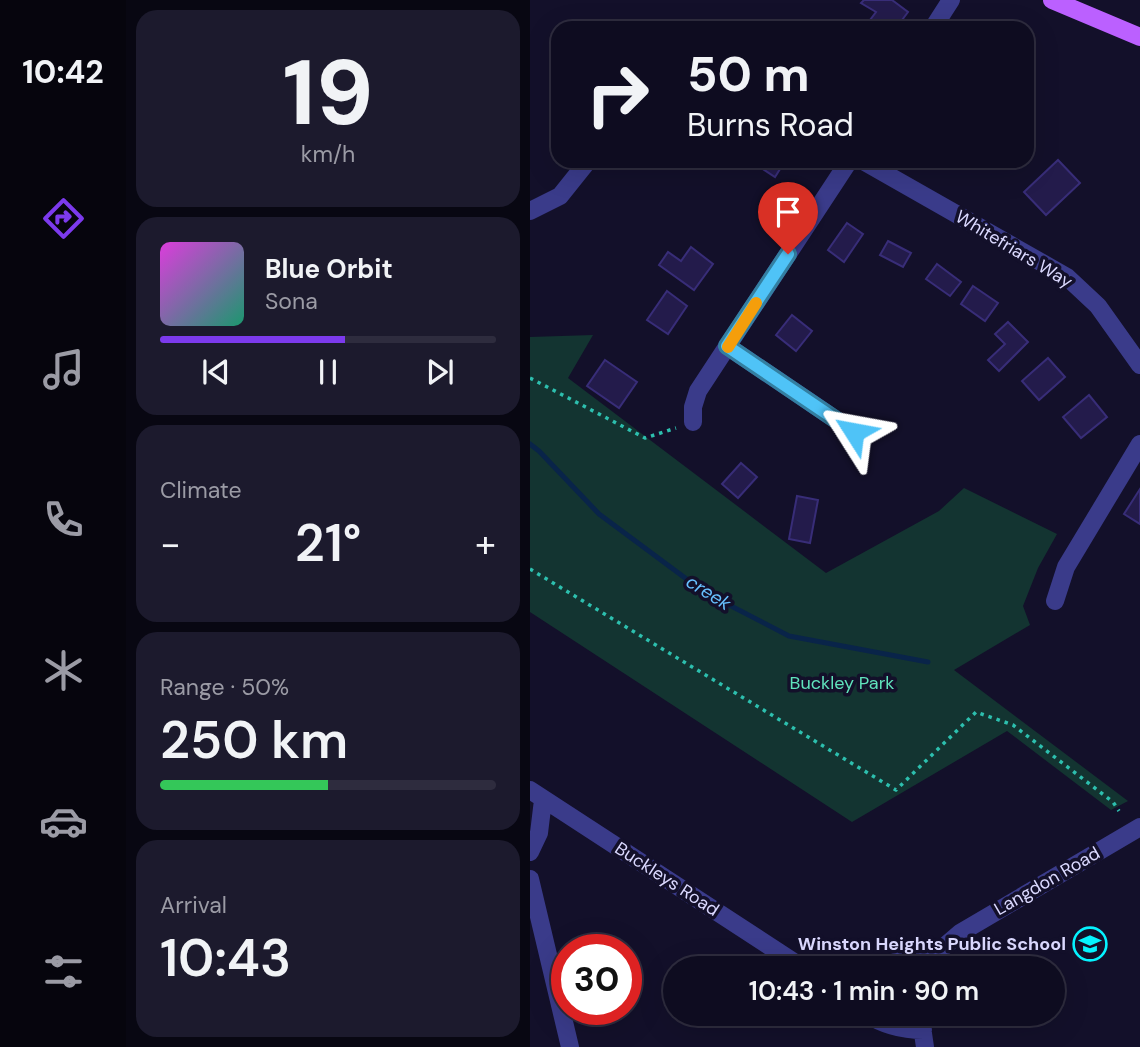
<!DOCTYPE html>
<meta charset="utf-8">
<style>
:root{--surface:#0e0c20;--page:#1c1a2d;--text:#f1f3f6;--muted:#9b9ba5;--line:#2e2c3e;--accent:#7c3aed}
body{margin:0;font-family:"DM Sans",sans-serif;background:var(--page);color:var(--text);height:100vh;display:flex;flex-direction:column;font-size:26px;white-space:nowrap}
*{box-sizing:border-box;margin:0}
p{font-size:23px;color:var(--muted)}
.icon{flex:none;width:38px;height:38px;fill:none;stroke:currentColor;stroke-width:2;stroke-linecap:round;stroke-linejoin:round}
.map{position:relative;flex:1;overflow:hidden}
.details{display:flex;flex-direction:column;gap:10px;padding:10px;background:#080712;width:404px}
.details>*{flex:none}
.hud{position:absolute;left:21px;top:21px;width:483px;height:147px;border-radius:21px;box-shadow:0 7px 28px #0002,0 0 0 2px var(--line);background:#0e0c20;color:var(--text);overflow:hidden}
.speed{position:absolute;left:21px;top:934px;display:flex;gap:14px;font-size:35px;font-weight:700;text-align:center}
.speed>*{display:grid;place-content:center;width:91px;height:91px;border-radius:50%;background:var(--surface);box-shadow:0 7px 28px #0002,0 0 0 2px var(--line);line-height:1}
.speed .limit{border:10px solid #d22;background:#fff;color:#111}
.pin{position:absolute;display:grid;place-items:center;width:60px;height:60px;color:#fff;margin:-72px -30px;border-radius:50% 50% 50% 0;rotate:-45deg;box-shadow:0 0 7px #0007}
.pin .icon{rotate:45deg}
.me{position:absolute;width:77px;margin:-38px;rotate:304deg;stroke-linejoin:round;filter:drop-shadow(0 0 5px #0008)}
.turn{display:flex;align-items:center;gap:24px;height:147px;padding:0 21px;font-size:32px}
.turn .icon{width:91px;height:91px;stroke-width:2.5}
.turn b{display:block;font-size:49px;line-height:60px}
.big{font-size:52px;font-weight:600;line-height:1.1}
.details .card{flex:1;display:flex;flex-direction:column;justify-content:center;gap:10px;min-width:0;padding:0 24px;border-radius:21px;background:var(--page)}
.details .dial{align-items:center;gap:0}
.dial b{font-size:91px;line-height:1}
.song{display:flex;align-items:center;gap:21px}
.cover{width:84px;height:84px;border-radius:10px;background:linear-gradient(135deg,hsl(300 70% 55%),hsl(160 70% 35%))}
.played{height:7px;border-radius:4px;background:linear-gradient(90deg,var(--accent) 55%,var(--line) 55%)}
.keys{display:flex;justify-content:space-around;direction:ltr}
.heat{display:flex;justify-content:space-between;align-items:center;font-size:38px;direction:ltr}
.charge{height:10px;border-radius:5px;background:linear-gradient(90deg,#34c759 50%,var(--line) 0)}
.trip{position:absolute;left:133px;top:956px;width:402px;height:70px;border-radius:35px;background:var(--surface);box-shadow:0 7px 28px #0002,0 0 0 2px var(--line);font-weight:600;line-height:70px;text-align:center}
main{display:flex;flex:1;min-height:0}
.tab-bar{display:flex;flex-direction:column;width:126px;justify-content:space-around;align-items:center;background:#06050d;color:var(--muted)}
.tab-bar .icon{width:49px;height:49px}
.tab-bar .on{color:var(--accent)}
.tab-bar b{font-size:32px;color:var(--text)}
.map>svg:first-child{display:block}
.green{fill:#133431}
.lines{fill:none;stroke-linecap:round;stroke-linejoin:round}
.stream{stroke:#092449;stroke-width:5}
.building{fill:#231b4b;stroke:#382d78;stroke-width:2}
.path{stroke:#2dbfae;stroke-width:3.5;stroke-dasharray:3.5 5;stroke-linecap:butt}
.minor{stroke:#3a3b8a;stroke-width:18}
.major{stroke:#bb60ff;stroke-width:18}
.route-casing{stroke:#337fa1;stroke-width:18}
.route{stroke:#4fc3f7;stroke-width:12}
.slow{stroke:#f59e0b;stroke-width:12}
.labels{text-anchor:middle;stroke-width:7;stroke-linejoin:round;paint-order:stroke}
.street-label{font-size:18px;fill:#dbd9ff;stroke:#13102a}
.park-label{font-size:18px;fill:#60e3bc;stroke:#13102a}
.poi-label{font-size:18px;font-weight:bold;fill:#dbd9ff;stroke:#13102a;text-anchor:end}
.water-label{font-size:19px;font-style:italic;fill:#67c1ff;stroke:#13102a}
</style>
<main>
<nav class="tab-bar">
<b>10:42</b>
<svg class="icon on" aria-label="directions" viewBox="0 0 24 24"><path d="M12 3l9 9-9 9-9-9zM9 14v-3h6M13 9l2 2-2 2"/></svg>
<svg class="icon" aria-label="music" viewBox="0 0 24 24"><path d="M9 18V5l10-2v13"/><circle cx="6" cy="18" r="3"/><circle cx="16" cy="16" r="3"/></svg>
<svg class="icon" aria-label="phone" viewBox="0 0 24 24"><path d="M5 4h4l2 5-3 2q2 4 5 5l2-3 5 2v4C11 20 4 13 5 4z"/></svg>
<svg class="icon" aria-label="climate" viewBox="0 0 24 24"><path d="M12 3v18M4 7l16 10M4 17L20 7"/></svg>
<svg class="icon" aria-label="car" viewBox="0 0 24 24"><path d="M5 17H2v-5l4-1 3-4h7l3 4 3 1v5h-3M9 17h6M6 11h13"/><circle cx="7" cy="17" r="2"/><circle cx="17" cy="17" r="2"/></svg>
<svg class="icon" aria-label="filters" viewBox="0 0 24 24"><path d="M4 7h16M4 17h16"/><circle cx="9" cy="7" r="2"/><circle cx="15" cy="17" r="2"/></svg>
</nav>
<section class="details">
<div class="card dial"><b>19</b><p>km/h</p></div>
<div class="card">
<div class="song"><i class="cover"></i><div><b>Blue Orbit</b><p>Sona</p></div></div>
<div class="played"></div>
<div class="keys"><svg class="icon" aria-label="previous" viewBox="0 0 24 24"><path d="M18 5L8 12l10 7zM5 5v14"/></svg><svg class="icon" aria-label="pause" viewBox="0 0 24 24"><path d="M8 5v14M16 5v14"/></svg><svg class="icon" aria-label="next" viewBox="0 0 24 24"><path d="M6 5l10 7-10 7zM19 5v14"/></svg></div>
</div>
<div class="card"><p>Climate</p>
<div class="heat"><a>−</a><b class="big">21°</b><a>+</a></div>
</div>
<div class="card"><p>Range · 50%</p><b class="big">250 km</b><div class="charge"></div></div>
<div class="card"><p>Arrival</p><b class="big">10:43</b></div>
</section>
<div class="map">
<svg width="610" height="1047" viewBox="0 0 610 1047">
<rect width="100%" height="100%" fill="#13102a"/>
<!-- green -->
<path class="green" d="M63 335 38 378 296 573 409 511 434 488 527 534 508 568 493 606 500 625 424 670 598 801 581 810 477 731 322 822 0 612V337Z"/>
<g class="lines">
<!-- stream -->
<path class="stream" d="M0 444 9 451 69 514 174 592 259 636 398 662"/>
</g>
<!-- building -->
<path class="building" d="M334 0H362L378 12 366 28 358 22 353 28H343L337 24 346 12 331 3Z
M528 160 550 183 516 215 494 192Z
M227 161H255L245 177 225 164Z
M317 223 333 234 314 262 298 250Z
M358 241 381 253 373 267 350 255Z
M161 247 183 264 164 290 129 265 138 252 151 261Z
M407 264 431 282 420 296 396 279Z
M443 286 468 303 455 321 431 304Z
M137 291 157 306 138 334 117 320Z
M262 315 282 331 266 351 246 335Z
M478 322 498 342 469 371 458 360 475 344 465 334Z
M518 358 535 377 509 400 492 381Z
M75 360 107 382 89 408 57 386Z
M559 395 577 417 551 438 533 417Z
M211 463 227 477 208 498 192 484Z
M610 489V524L594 514Z
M267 496 288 500 280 543 259 539Z"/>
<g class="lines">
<!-- path -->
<path class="path" d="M0 378 115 438 146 428
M0 569 366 790 446 712 483 725 583 802 589 811"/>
<!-- minor -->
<path class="minor" d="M403 28 421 0
M333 161 537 277 568 306 610 365
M0 211 30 196 58 161
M197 346 324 432
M163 422V407L168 391 319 161
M525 601 536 567 610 444
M0 790 273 968
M0 852 9 833 13 800
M0 879 40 1047
M350 968 370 960 409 951
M398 968 409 951 430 933 610 827
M335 1013C353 1025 371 1030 393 1030
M390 1013 395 1047"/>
<!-- major -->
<path class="major" d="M522 0 610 37"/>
</g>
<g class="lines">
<defs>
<path id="route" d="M258 254 197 346 324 432"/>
</defs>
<!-- route casing -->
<use href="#route" class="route-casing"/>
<!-- route -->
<use href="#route" class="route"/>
<!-- slow -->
<path class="slow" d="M198 347 226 303"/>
</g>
<!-- icons -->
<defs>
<symbol id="school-ring" viewBox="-11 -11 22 22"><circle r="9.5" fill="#13102a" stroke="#05f3ff" stroke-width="1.5"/><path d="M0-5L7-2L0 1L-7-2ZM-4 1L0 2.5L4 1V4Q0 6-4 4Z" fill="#05f3ff"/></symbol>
</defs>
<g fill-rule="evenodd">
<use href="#school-ring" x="541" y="925" width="38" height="38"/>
</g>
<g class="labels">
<!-- street labels -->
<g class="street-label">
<text transform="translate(484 249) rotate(31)" y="6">Whitefriars Way</text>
<text transform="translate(137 879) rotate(33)" y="6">Buckleys Road</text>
<text transform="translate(517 881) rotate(-30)" y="6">Langdon Road</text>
</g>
<!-- park labels -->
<g class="park-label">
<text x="312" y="689">Buckley Park</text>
</g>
<!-- poi labels -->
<g class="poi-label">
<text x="536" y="950">Winston Heights Public School</text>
</g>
<!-- water labels -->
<g class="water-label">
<text transform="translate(179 592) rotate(32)" y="7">creek</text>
</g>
</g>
</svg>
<div class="speed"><div class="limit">30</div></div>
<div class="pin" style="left:258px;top:254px;background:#d93025"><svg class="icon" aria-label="arrive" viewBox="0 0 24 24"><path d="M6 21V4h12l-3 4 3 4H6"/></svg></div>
<svg class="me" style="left:324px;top:432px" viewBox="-20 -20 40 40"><path d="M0-17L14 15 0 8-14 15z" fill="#4fc3f7" stroke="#fff" stroke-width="4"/></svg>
<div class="trip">10:43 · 1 min · 90 m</div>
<div class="hud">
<div class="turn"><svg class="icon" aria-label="right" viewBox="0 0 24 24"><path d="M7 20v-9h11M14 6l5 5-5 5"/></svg><div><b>50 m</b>Burns Road</div></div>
</div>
</div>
</main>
